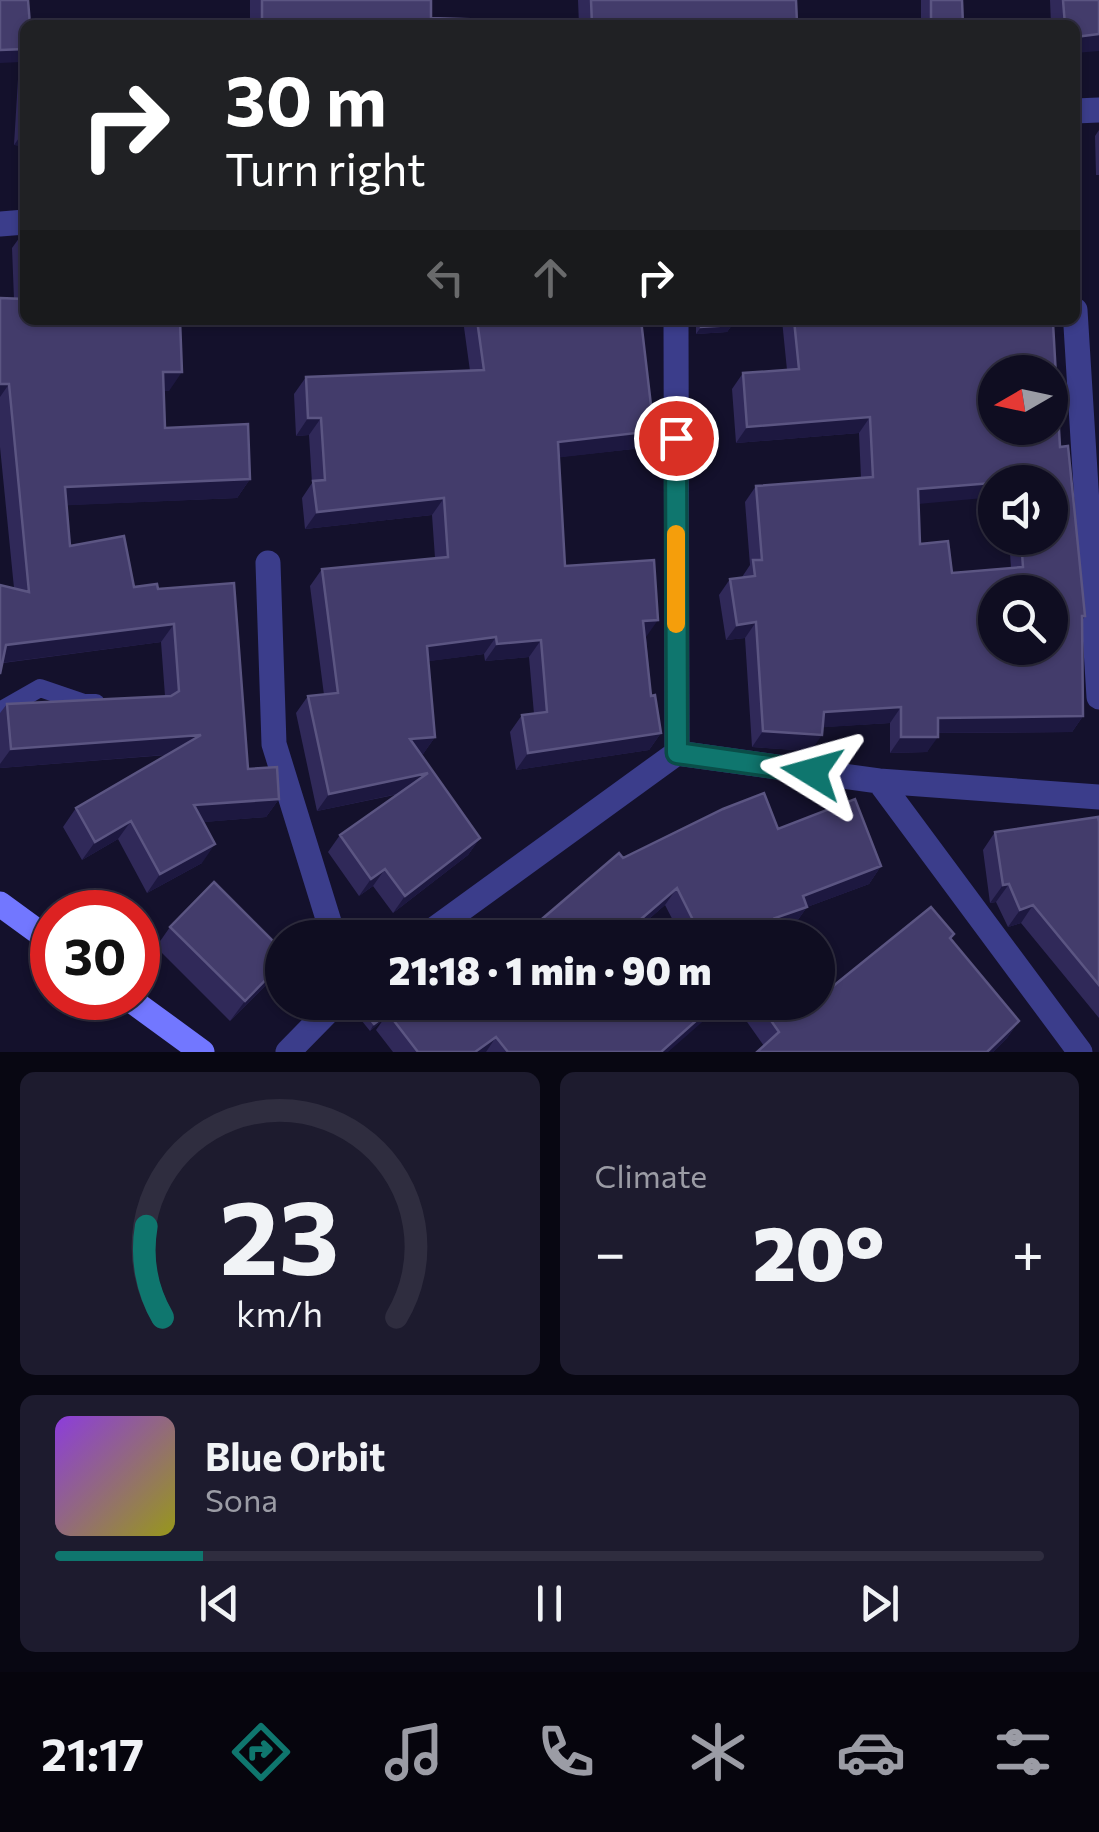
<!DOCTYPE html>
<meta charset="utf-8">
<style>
:root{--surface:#0f0d21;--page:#1d1b2e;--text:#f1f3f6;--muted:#9b9ca5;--line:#2f2d3f;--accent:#0f766e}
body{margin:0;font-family:Commissioner,sans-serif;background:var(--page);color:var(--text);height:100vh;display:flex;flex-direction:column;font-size:38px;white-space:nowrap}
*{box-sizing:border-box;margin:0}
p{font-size:32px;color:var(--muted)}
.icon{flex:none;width:55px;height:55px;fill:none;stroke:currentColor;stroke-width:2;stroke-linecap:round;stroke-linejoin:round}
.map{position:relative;height:1052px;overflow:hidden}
.sheet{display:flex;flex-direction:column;gap:20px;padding:20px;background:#080712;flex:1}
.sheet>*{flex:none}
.top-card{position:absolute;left:20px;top:20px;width:1060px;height:305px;border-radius:15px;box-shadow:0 2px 8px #0004,0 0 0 2px var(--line);background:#202124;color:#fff;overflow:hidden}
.needle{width:65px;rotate:261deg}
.controls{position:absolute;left:978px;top:355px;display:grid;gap:20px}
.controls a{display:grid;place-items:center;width:90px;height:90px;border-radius:50%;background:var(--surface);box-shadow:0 2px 8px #0004,0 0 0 2px var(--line);font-size:50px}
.speed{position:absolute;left:30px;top:890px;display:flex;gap:20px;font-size:50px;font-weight:700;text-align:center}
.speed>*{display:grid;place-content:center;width:130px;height:130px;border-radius:50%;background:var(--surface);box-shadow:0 2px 8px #0004,0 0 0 2px var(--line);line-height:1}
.speed .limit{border:15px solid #d22;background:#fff;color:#111}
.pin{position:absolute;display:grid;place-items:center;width:85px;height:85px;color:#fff;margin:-42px;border:5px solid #fff;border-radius:50%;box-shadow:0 2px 10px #0007}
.me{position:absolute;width:110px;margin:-55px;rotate:278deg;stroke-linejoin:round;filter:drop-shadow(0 0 8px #0008)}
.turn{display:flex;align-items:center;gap:35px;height:210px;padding:0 40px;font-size:45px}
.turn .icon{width:130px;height:130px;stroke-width:2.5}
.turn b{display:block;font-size:70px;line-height:85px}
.lanes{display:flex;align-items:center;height:95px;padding:0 40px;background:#0003;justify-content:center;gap:50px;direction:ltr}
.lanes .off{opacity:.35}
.big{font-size:75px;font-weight:800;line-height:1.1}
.sheet .tile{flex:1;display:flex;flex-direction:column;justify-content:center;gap:15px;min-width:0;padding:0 35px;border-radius:15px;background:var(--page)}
.sheet .dial{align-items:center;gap:0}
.dial svg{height:260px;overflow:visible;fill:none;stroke:var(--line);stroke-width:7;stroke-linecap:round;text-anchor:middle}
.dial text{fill:var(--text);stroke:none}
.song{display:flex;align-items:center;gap:30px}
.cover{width:120px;height:120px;border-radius:15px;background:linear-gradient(135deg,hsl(270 70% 55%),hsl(60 70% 35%))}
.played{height:10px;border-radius:5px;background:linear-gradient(90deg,var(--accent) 15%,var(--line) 15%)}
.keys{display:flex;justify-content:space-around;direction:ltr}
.heat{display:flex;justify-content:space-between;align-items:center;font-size:55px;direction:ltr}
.sheet .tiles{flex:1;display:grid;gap:20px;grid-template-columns:1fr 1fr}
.tile:last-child{grid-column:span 2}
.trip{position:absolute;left:265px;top:920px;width:570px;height:100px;border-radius:50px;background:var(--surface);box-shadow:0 2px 8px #0004,0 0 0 2px var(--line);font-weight:800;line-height:100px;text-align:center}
.tab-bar{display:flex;height:160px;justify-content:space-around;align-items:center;background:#06050d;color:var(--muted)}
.tab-bar .icon{width:70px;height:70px}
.tab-bar .on{color:var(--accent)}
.tab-bar b{font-size:45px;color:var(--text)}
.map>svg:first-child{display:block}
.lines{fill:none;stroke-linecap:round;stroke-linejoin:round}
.service{stroke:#3b3d8b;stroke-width:18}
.minor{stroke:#3b3d8b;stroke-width:25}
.secondary{stroke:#7277ff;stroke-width:25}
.wall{fill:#302959;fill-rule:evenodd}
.shaded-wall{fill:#1d1840}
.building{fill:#433c6b;stroke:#5b5582;stroke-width:2.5;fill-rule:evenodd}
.route-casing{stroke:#0a4d48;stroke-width:25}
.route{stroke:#0f766e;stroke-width:18}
.slow{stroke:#f59e0b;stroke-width:18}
</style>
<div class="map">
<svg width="1099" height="1052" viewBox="0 0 1099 1052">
<rect width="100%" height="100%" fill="#14112c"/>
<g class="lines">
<!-- service -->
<path class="service" d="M0 711 40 688 84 703H96"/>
<!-- minor -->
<path class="minor" d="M1075 111 1099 110
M0 224 25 222
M1075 310 1099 697
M676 320 677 753
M268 563 274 744 334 938
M879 781 1080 1052
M422 938 677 753 879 781 1099 797
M288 1052 337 1002"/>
<!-- secondary -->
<path class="secondary" d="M0 904 52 942
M128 998 202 1052"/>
</g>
<!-- wall -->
<path class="wall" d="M250 0H431V18L528 25H250Z
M578 0H796L797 23 795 25H579Z
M921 0H962L963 25H921Z
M1050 0H1099L1075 25H1051Z
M25 69V146L14 145 18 79Z
M1099 130V175H1096L1095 136Z
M25 230V320L169 391H164L165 428 250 479 237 498 66 505 70 546 134 587 158 589 248 769 279 799 266 817 203 822 202 863 147 893 118 839 82 860 63 827 76 808 167 755 0 768V713L7 704 165 696 161 642 3 663 14 588 0 447V298L14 299 12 248Z
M463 320H641L654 431 642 448 559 457 565 566 646 637 651 696 661 733 649 750 516 770 510 732 522 715 534 714 529 657 485 661 484 654 428 661 435 737 423 754H420L480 838 468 855 393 913 373 886 359 896 328 852 340 835 399 794 317 811 296 713 308 696 324 695 310 586 322 569 435 558 432 515 305 529 302 498 312 483 309 435 296 436 294 394 306 377 470 371Z
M696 320H731L732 325 727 332 696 334Z
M782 320H1057V323L1053 328 1060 447 1085 616 1082 621 1083 716 1072 732 938 733 927 752 890 753V723L823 727 811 751 752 747 745 638 726 640 719 595 730 579 742 577 750 565 745 502 756 486 861 478 859 433 736 443 732 389 743 373 787 370ZM995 482H1050V538H1009L1011 568 952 573 920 544 918 504Z
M1099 822V1018L1021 923 1008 927 996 902 990 903 983 850 995 832Z
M778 829 881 866 869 884 807 907 795 924 783 928 791 938H682L665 905 627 938H532L530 936 542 919 623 858Z
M170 927 282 950V965L275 976 230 1021 156 947Z
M954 934 951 939 1019 1021 1007 1038 993 1052H757L764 1046 733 1002H818L832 987Z
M358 1002 399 1005 668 1052H393L376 1030 383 1020 370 1031 353 1010Z"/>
<!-- shaded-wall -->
<path class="shaded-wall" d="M770 23H797L795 25H769Z
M1099 34V51L1075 53V37Z
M25 49V57L21 62 0 63V50Z
M24 131H25V146L14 145Z
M732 325 727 332 696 334 701 327Z
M163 372H182L169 391H150Z
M0 384H9L0 397Z
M870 417 859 433 736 443 747 427Z
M308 418H321L309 435 296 436Z
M654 431 642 448 546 459 558 442Z
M250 479 237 498 52 506 65 487Z
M995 483V497L907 505 918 489Z
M444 498 432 515 305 529 317 512Z
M658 620 646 637 631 638 643 621Z
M756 622 745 638 726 640 737 625Z
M174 624 161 642 0 663 6 645Z
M496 637 484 654 415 663 427 646Z
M541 640 529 657 485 661 497 644Z
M901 707 890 723 813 728 824 712Z
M1083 716 1072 732 927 733 938 718Z
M763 731 822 735 811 751 752 747Z
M661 733 649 750 516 770 528 753Z
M201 735 188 753 0 768V764L11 749Z
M435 737 423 754 398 756 410 739Z
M901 737H938L927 752 890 753Z
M428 773 416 790 317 811 329 794Z
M279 799 266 817 181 824 194 805Z
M131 821 118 839 82 860 95 842Z
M480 838 468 855 393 913 405 896Z
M215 844 202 863 147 893 160 874Z
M881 866 869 884 807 907 795 924 763 936 775 918 803 896Z
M385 869 373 886 359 896 371 879Z
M1009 884 996 902 990 903 1003 885Z
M677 888 665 905 627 938H619Z
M1033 905 1021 923 1008 927 1020 910Z
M282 963V965L275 976 230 1021 245 1001Z
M717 1002H725L668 1052H661Z
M388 1013 383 1020 370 1031 374 1024Z
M1019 1021 1007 1038 993 1052H987Z
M496 1037 486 1052H475Z"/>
<!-- building -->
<path class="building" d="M0 0H28L30 25H25V49L0 50Z
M262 0H431V18L528 21V25H262Z
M591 0H796L797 23H770V25H592Z
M931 0H962L963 25H931Z
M1063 0H1099V34L1075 37V25H1065Z
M0 298 25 299V320H180L182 372H163L165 428 248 424 250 479 65 487 70 546 124 536 134 587 157 584 158 589 234 583 248 769 277 767 279 799 194 805 215 844 160 874 131 821 95 842 76 808 201 735 11 749 7 704 171 696 179 691 174 624 6 645 0 674V585L29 592 9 384H0Z
M477 320H641L654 431 558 442 565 566 654 560 658 620 643 621 651 696 655 695 661 733 528 753 522 715 547 712 541 640 497 644 496 637 427 646 435 737 410 739 480 838 405 896 385 869 371 879 340 835 428 773 329 794 308 696 338 693 322 569 448 557 444 498 317 512 313 481 325 480 321 418H308L306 377 484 370Z
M701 320H731L732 325 701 327Z
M794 320H1057V323H1053L1060 447 1068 446 1085 616H1082L1083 716 938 718V737H901V707L824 712 822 735 763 731 756 622 737 625 730 579 755 576 753 560H762L756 486 873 477 870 417 747 427 743 373 799 369ZM995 372H1050V428H995ZM1017 481V482H1050V538H1021L1023 567 952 573 948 541 920 544 918 489ZM995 592H1050V648H995Z
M764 793 778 829 855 799 881 866 803 896 807 907 775 918 791 938H702L677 888 619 938H558L542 919 619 853 623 858 723 809Z
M1098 817 1099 822V985L1033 905 1020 910 1009 884 1003 885 995 832Z
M214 882 282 950V963L245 1001 170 927Z
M931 907 954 934 950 938 1019 1021 987 1052H757L779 1032 758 1002H818V970L832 987Z
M397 1002 399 1005 374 1024 358 1003Z
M402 1002H617L621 1008 627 1002H717L661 1052H508L496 1037 475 1052H418L388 1013Z"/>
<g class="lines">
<defs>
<path id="route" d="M676 438 677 753 812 772"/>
</defs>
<!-- route casing -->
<use href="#route" class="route-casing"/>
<!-- route -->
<use href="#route" class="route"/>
<!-- slow -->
<path class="slow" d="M676 534V624"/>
</g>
</svg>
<div class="controls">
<a><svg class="needle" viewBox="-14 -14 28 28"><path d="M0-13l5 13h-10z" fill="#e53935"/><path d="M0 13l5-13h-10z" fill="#9b9ca5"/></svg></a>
<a><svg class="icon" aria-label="sound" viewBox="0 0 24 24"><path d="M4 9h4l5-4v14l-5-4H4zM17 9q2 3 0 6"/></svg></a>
<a><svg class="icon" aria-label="search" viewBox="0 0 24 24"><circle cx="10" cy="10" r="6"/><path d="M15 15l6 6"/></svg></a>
</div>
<div class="speed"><div class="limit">30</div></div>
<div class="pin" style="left:676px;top:438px;background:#d93025"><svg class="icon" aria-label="arrive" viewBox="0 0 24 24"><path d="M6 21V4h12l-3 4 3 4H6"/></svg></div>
<svg class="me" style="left:812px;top:772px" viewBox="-20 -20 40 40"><path d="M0-17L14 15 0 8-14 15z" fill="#0f766e" stroke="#fff" stroke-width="4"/></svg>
<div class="trip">21:18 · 1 min · 90 m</div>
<div class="top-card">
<div class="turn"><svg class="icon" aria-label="right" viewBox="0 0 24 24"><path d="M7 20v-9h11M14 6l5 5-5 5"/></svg><div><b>30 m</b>Turn right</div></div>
<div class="lanes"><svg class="icon off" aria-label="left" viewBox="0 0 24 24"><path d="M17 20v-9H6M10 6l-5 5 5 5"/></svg><svg class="icon off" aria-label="ahead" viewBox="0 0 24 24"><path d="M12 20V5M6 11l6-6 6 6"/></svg><svg class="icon" aria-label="right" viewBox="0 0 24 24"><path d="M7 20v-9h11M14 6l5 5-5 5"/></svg></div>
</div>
</div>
<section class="sheet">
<div class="tiles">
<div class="tile dial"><svg viewBox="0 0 100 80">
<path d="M14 69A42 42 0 1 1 86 69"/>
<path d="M14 69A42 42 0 0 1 9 41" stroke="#0f766e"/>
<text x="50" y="56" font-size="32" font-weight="700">23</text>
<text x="50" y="72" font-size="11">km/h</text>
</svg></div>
<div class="tile"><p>Climate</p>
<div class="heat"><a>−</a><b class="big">20°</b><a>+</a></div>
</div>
<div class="tile">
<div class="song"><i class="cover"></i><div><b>Blue Orbit</b><p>Sona</p></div></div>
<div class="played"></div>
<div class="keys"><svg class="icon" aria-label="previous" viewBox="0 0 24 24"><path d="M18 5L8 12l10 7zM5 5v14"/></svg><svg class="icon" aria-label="pause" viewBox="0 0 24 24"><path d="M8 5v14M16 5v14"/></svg><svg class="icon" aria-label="next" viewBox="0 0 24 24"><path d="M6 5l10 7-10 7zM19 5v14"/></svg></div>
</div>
</div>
</section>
<nav class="tab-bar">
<b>21:17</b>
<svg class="icon on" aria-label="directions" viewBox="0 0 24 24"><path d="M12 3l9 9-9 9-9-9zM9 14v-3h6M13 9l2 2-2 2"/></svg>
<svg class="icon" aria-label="music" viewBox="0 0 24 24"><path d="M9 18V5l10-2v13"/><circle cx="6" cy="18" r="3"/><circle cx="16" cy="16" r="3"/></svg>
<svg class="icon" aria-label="phone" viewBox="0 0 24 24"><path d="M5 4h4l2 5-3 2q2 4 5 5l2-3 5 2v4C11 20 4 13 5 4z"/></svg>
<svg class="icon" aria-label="climate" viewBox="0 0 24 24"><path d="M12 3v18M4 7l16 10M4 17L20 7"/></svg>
<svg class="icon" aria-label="car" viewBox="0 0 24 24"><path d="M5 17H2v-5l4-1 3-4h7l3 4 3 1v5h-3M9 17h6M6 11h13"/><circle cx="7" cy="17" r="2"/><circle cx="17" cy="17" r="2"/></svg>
<svg class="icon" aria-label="filters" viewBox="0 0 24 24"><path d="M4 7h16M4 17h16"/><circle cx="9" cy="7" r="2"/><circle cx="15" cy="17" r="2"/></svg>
</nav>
